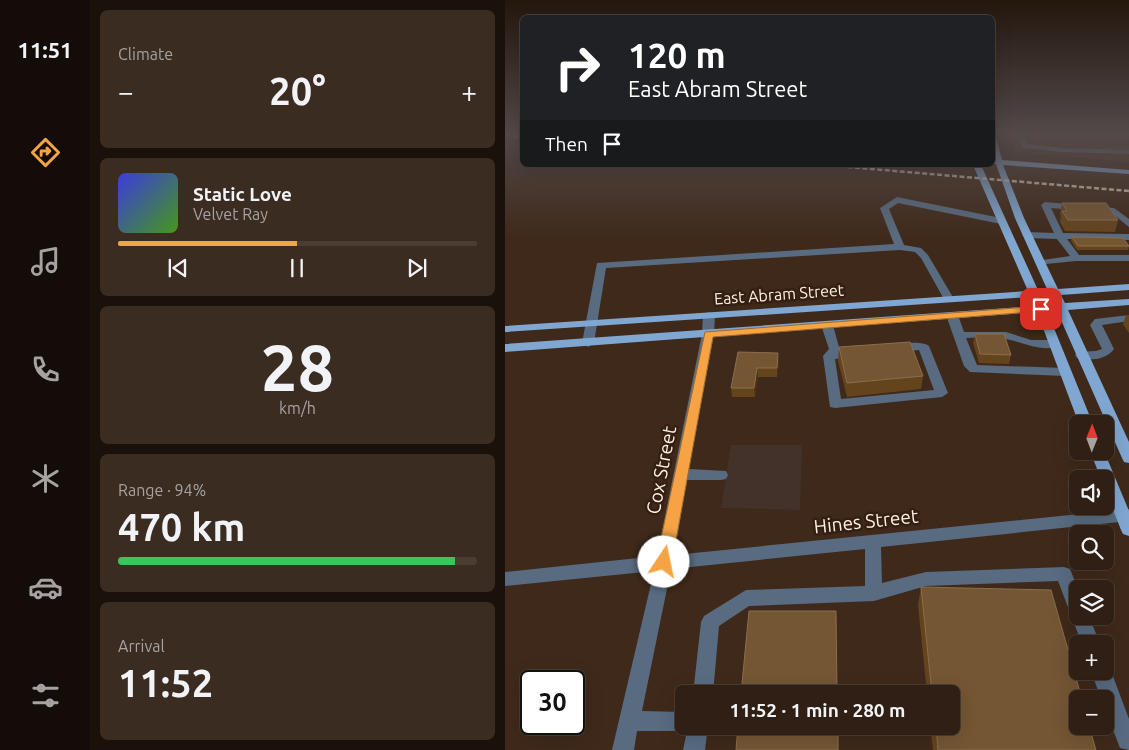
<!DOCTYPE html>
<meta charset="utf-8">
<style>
:root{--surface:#2f1f14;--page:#3b2c22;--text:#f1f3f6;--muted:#a7a2a0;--line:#4a3d34;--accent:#f5a345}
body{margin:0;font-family:Ubuntu,sans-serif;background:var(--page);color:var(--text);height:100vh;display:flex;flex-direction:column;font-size:19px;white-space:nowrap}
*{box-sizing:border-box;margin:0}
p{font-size:16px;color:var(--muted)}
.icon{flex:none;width:28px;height:28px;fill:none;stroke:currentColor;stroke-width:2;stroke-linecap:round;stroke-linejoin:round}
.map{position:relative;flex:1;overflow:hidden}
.sheet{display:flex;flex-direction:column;gap:10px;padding:10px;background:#1a110b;width:415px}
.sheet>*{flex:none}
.guide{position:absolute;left:15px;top:15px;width:475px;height:152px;border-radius:8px;box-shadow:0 5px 20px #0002,0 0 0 1px var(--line);background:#202124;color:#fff;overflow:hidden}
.needle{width:32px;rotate:1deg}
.buttons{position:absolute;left:564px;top:415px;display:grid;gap:10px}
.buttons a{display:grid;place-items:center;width:45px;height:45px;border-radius:8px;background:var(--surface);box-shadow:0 5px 20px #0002,0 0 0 1px var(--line);font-size:25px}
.speed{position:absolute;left:15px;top:670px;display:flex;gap:10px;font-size:25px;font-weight:700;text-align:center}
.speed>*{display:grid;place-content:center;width:65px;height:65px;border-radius:50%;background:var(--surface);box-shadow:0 5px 20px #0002,0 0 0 1px var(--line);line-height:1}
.speed .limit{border:2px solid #111;border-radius:8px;background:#fff;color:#111}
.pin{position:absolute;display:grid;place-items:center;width:42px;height:42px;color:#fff;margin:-21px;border-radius:10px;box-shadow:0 2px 8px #0006}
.me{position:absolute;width:55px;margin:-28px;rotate:11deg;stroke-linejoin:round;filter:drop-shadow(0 0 4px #0008)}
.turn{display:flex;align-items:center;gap:18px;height:105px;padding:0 25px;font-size:22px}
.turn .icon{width:65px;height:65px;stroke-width:2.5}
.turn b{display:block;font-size:35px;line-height:42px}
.then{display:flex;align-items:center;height:48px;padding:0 25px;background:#0003;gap:10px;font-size:19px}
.big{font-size:38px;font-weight:700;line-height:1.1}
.sheet .card{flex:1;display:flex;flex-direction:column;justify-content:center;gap:8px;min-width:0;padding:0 18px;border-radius:8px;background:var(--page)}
.sheet .dial{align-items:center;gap:0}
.dial b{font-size:65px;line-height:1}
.song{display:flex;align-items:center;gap:15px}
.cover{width:60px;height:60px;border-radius:8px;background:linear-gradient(135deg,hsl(240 70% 55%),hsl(100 70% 35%))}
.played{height:5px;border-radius:2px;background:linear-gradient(90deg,var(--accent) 50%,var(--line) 50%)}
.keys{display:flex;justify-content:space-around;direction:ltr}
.heat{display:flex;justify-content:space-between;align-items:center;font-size:28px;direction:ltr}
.charge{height:8px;border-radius:4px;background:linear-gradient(90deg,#34c759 94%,var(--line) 0)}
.trip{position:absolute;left:170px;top:685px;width:285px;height:50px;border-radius:8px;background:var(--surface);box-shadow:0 5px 20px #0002,0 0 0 1px var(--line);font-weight:700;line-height:50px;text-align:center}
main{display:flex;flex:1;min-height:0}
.menu{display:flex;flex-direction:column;width:90px;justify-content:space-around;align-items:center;background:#130c08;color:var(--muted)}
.menu .icon{width:35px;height:35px}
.menu .current{color:var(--accent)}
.menu b{font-size:22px;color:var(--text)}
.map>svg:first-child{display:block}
.built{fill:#4e3320}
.industrial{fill:#433229}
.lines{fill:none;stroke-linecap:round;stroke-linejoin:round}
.minor{fill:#586b80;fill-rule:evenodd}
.major{fill:#7fa7d1;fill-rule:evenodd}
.rail{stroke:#d4c4b9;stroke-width:2.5;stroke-dasharray:5 2.5;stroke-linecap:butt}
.wall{fill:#64441d}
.shaded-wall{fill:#4e3113}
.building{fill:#745633;stroke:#8a6e4f}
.route{fill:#f5a345;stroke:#9f6a2d}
.labels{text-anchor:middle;stroke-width:5;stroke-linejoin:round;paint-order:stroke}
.street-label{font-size:16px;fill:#fff0e6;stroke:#341f11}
.near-street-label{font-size:19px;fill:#fff0e6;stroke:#341f11}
</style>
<main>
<nav class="menu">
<b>11:51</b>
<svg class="icon current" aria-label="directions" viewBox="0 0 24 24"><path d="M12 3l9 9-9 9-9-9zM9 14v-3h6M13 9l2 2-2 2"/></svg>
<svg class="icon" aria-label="music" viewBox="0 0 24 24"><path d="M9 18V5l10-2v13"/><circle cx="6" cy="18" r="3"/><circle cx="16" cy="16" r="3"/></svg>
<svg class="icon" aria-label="phone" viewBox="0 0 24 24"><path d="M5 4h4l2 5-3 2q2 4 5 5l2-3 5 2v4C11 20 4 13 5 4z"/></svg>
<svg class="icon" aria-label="climate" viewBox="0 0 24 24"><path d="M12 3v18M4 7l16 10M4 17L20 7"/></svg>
<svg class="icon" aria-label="car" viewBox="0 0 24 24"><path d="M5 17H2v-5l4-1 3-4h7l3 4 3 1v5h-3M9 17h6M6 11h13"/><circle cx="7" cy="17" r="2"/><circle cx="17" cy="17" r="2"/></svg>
<svg class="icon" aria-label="filters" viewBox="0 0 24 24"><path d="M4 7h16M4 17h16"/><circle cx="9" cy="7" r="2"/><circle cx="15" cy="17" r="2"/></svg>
</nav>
<section class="sheet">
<div class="card"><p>Climate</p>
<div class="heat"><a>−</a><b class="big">20°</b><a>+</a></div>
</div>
<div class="card">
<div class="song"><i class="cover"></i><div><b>Static Love</b><p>Velvet Ray</p></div></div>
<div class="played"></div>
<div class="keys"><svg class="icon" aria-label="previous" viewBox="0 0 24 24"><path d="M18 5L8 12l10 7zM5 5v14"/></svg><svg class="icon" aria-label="pause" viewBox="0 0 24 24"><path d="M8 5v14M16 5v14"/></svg><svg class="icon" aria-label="next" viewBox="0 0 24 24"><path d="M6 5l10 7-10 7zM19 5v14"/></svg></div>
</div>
<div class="card dial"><b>28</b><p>km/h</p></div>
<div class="card"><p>Range · 94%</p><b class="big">470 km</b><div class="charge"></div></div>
<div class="card"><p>Arrival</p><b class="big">11:52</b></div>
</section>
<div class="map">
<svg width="624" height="750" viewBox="0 0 624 750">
<rect width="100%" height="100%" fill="#3f291a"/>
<!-- built -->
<path class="built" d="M501 133H624V162L512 152Z"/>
<!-- industrial -->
<path class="industrial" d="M226 445H297L295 510 216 508Z"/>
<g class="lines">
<!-- minor -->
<path class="minor" d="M510 133H516L523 144 557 148 624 150V154L557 152 521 148H518Z
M392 197 496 218 500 221 496 224 393 203 384 209 399 245 416 248 423 255 449 299 448 301H440L416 258 410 252 395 250 101 268 89 343 83 347 77 343 92 263 389 244 375 208Z
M540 202 609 208 624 219V227L607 213 546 208 558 233 624 234V240L562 239 574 255H624V261H571L531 265V261L565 256 552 239 522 238 517 235 522 232 549 233 536 205Z
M204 312 210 315 209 334 184 469 221 471 223 475 221 479 216 480H182L169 555 624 509V521L376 547 377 583 421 572 559 567 565 569 573 589 572 616H584L595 644H577L553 581 421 586 369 601 244 606 214 626 208 694H188L196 622 199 616 241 590 360 586V549L166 569 137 711 179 712V726H203L200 750H178L182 731H132L129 750H107L149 571 0 586V572L152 556 197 334 198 315Z
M447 312 453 315 459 332H501L526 340H548L554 344C543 355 514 341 501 339 489 336 474 338 461 338L472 365 560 368 566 372 560 376 465 372 459 366 441 315Z
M624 315V321L597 325 609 349C601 360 585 361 572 358L570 355 572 352 591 351 597 349 585 325 590 319Z
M322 322 328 325 335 351 350 349 356 353 350 357 330 359 336 399 429 390 414 350 390 353 384 349C391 343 417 340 424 346L443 393 437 397 330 408 325 407 318 356 324 349 316 325Z
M600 663 603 665 606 671 624 719V750L615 748 600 709V699H596L586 671H600Z"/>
<!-- major -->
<path class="major" d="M488 139 492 141 497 160 624 170V174L498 165 519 218 553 289 624 284V290L556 295 560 303 624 299V305L563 310 624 442V463L619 462 617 458 552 311H542L588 424H574L532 312 0 352V344L529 306 526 297 0 332V326L523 291 468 165H476L533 290 542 289 510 218 491 164H488L489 160ZM545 295 549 304 540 305 536 296Z
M585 451H599L624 511V536L618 534 616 530 600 489V479H596Z"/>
<!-- rail -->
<path class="rail" d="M0 135 18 137
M320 165 624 191"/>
</g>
<!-- wall -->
<path class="wall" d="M531 133H624V136L532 135Z
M557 203 613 220 610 232 560 231 555 222 556 216 555 214Z
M567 237 624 246 623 250H572L566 241Z
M621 315H624V333L618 324Z
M470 334 506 355 504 364 474 363 468 343Z
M334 347 418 376 416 389 342 397 333 361Z
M233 352 274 362 272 377H253L250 397H227L226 388Z
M416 587 591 750H428L425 726H446V694H422L413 605Z"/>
<!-- shaded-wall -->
<path class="shaded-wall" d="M273 353 274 362 272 377V368Z
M252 368 253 377 250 397 249 388Z"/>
<!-- building -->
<path class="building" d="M557 203H601L613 220H563L557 211H562Z
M567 237 618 238 624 246H573Z
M470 334H499L506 355 475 354Z
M405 342 418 376 342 383 334 347Z
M233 352 273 353 272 368H252L249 388H226Z
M416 587 546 590 577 699H572V726H584L591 750H433L431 726H446V694H427Z
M244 611H331L332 694H236Z
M233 726H333V750H231Z"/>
<!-- sky -->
<linearGradient id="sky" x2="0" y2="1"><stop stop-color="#23170e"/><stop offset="0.56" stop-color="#524949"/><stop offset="1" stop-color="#524949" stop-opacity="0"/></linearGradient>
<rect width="624" height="238" fill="url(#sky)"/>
<!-- route -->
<path class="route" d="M536 306 539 307V311L208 337 167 562 165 566 159 568 154 566 151 562 200 332Z"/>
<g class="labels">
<!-- street labels -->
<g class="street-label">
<text transform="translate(274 294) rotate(-4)" y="6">East Abram Street</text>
</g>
<!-- near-street labels -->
<g class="near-street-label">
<text transform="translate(156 470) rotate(-79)" y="7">Cox Street</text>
<text transform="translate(361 521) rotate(-6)" y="7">Hines Street</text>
</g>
</g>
</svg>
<div class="buttons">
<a><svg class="needle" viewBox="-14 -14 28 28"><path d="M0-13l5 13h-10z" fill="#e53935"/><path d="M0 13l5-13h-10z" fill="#a7a2a0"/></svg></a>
<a><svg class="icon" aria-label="sound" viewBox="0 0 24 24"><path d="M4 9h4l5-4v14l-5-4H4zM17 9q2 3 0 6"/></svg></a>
<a><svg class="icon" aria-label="search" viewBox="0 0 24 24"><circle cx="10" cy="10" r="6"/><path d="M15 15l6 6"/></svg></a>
<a><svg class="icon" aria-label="layers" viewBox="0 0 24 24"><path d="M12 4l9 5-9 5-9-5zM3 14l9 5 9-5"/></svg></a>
<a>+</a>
<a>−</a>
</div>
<div class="speed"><div class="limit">30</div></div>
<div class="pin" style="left:536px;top:309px;background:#d93025"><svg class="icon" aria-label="arrive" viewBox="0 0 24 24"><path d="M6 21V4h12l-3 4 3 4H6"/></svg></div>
<svg class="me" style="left:159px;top:562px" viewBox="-20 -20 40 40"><circle r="19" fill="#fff"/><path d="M0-13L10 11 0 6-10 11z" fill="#f5a345"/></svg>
<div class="trip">11:52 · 1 min · 280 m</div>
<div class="guide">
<div class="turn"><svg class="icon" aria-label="right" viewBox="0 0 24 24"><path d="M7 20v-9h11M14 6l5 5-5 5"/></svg><div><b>120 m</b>East Abram Street</div></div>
<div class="then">Then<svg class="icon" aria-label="arrive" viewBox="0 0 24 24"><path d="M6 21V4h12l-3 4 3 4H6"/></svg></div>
</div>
</div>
</main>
